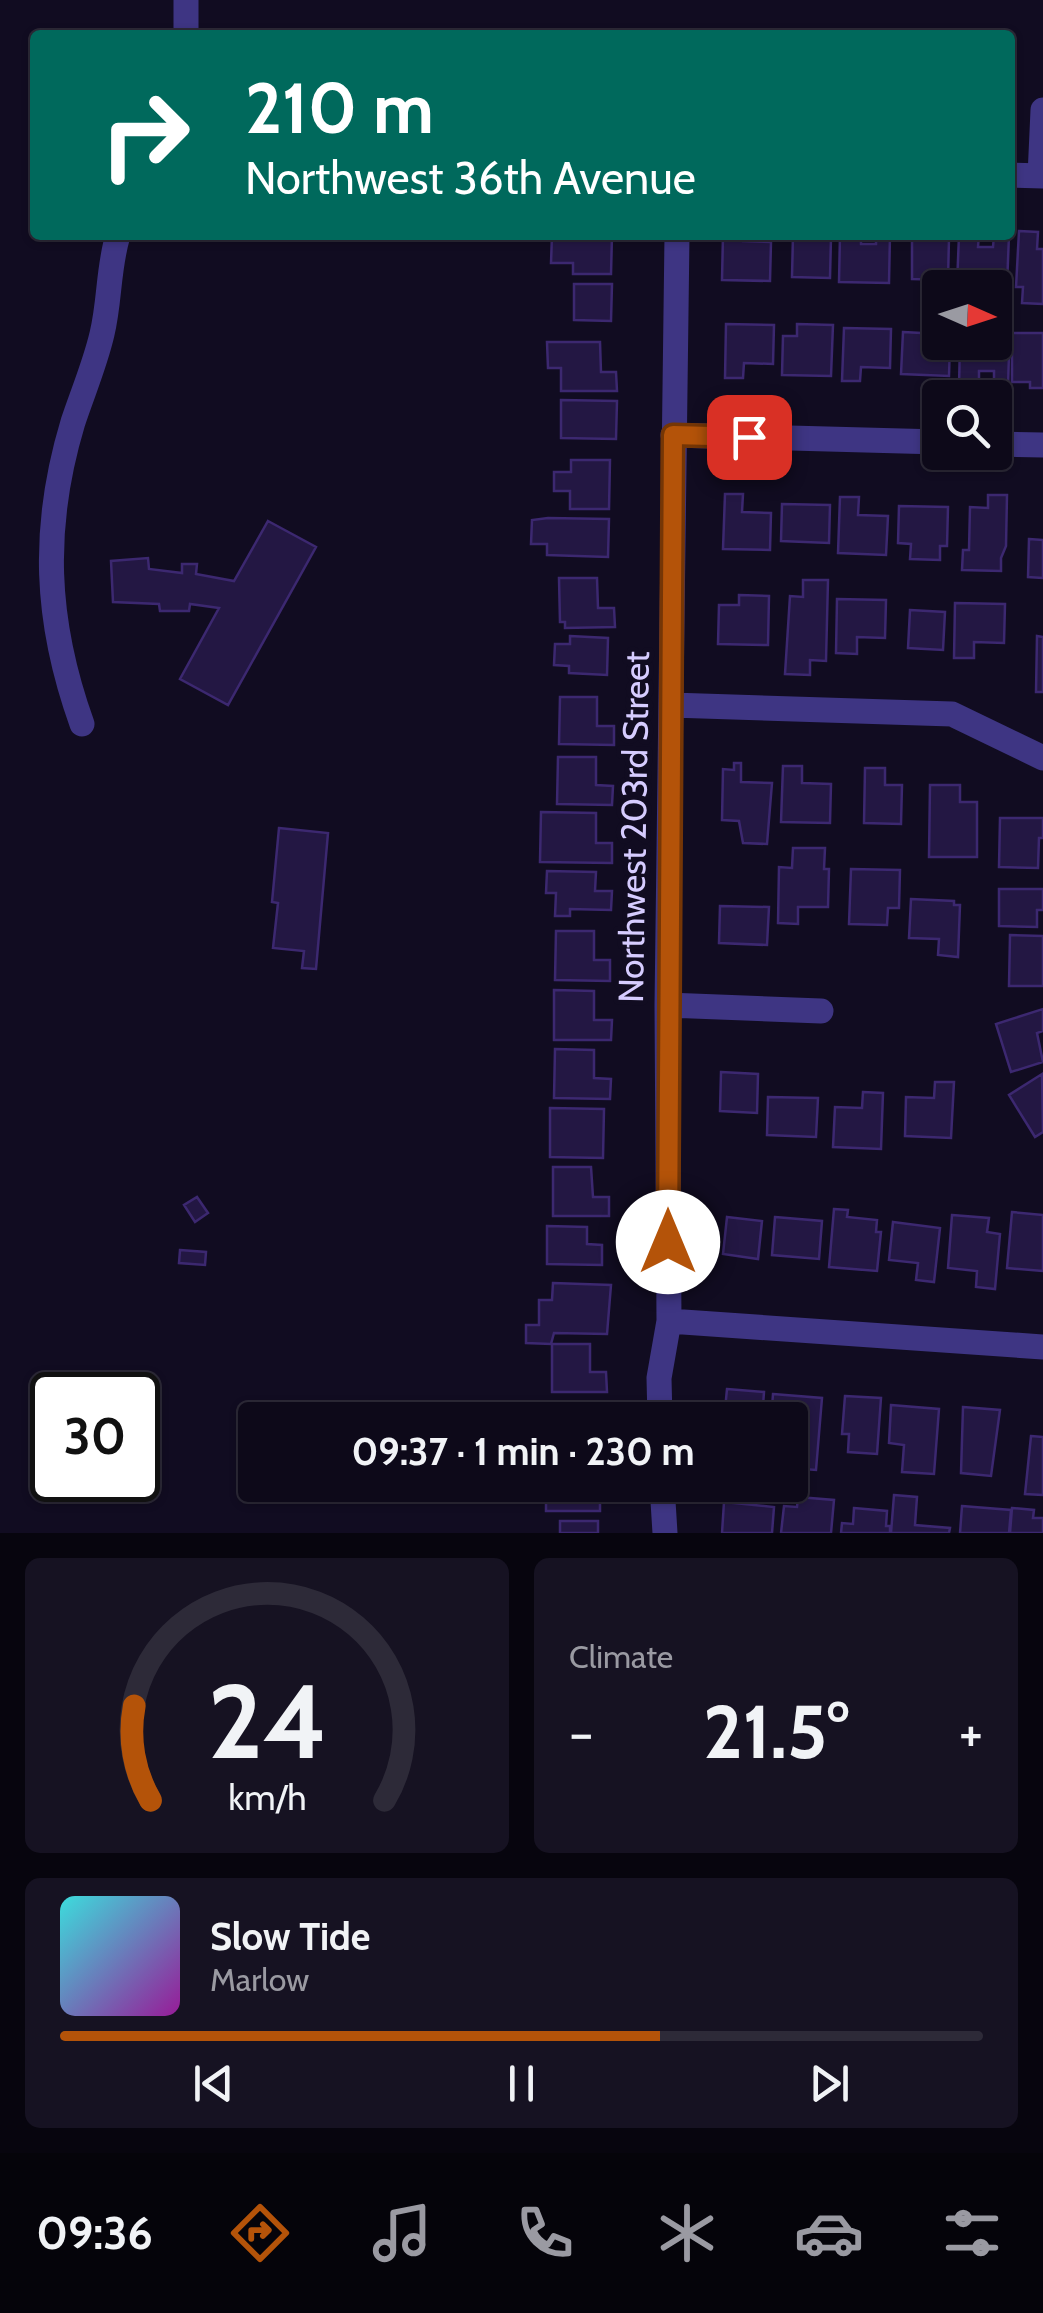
<!DOCTYPE html>
<meta charset="utf-8">
<style>
:root{--surface:#0d0919;--page:#161222;--text:#f1f3f6;--muted:#9a9aa2;--line:#2d2a38;--accent:#b45309}
body{margin:0;font-family:Cabin,sans-serif;background:var(--page);color:var(--text);height:100vh;display:flex;flex-direction:column;font-size:38px;white-space:nowrap}
*{box-sizing:border-box;margin:0}
p{font-size:32px;color:var(--muted)}
.icon{flex:none;width:55px;height:55px;fill:none;stroke:currentColor;stroke-width:2;stroke-linecap:round;stroke-linejoin:round}
.map{position:relative;height:1533px;overflow:hidden}
.side{display:flex;flex-direction:column;gap:25px;padding:25px;background:#07050e;flex:1}
.side>*{flex:none}
.banner{position:absolute;left:30px;top:30px;width:985px;height:210px;border-radius:10px;box-shadow:0 2px 8px #0004,0 0 0 2px var(--line);background:#00695c;color:#fff;overflow:hidden}
.needle{width:65px;rotate:93deg}
.fabs{position:absolute;left:922px;top:270px;display:grid;gap:20px}
.fabs a{display:grid;place-items:center;width:90px;height:90px;border-radius:10px;background:var(--surface);box-shadow:0 2px 8px #0004,0 0 0 2px var(--line);font-size:50px}
.speed{position:absolute;left:30px;top:1372px;display:flex;gap:20px;font-size:50px;font-weight:700;text-align:center}
.speed>*{display:grid;place-content:center;width:130px;height:130px;border-radius:50%;background:var(--surface);box-shadow:0 2px 8px #0004,0 0 0 2px var(--line);line-height:1}
.speed .limit{border:5px solid #111;border-radius:15px;background:#fff;color:#111}
.pin{position:absolute;display:grid;place-items:center;width:85px;height:85px;color:#fff;margin:-42px;border-radius:20px;box-shadow:0 5px 15px #0006}
.me{position:absolute;width:110px;margin:-55px;rotate:0deg;stroke-linejoin:round;filter:drop-shadow(0 0 8px #0008)}
.turn{display:flex;align-items:center;gap:35px;height:210px;padding:0 50px;font-size:45px}
.turn .icon{width:130px;height:130px;stroke-width:2.5}
.turn b{display:block;font-size:70px;line-height:85px}
.big{font-size:75px;font-weight:700;line-height:1.1}
.side .widget{flex:1;display:flex;flex-direction:column;justify-content:center;gap:15px;min-width:0;padding:0 35px;border-radius:15px;background:var(--page)}
.side .dial{align-items:center;gap:0}
.dial svg{height:260px;overflow:visible;fill:none;stroke:var(--line);stroke-width:7;stroke-linecap:round;text-anchor:middle}
.dial text{fill:var(--text);stroke:none}
.song{display:flex;align-items:center;gap:30px}
.cover{width:120px;height:120px;border-radius:15px;background:linear-gradient(135deg,hsl(180 70% 55%),hsl(300 70% 35%))}
.played{height:10px;border-radius:5px;background:linear-gradient(90deg,var(--accent) 65%,var(--line) 65%)}
.keys{display:flex;justify-content:space-around;direction:ltr}
.heat{display:flex;justify-content:space-between;align-items:center;font-size:55px;direction:ltr}
.side .tiles{flex:1;display:grid;gap:25px;grid-template-columns:1fr 1fr}
.widget:last-child{grid-column:span 2}
.trip{position:absolute;left:238px;top:1402px;width:570px;height:100px;border-radius:10px;background:var(--surface);box-shadow:0 2px 8px #0004,0 0 0 2px var(--line);font-weight:700;line-height:100px;text-align:center}
.menu{display:flex;height:160px;justify-content:space-around;align-items:center;background:#05040a;color:var(--muted)}
.menu .icon{width:70px;height:70px}
.menu .on{color:var(--accent)}
.menu b{font-size:45px;color:var(--text)}
.map>svg:first-child{display:block}
.building{fill:#231743;stroke:#3c2870;stroke-width:2.5}
.lines{fill:none;stroke-linecap:round;stroke-linejoin:round}
.minor{stroke:#3e3583;stroke-width:25}
.route-casing{stroke:#753606;stroke-width:25}
.route{stroke:#b45309;stroke-width:18}
.labels{text-anchor:middle;stroke-width:10;stroke-linejoin:round;paint-order:stroke}
.street-label{font-size:35px;fill:#d6ccff;stroke:#110c21}
</style>
<div class="map">
<svg width="1043" height="1533" viewBox="0 0 1043 1533">
<rect width="100%" height="100%" fill="#110c21"/>
<!-- building -->
<path class="building" d="M1019 231 1038 232 1037 249H1043V304L1022 303 1023 287H1016Z
M552 235H612L611 274H573V263H551Z
M723 235H743V241L771 242 770 281 722 280Z
M793 235 831 237 830 278 792 277Z
M840 235H861V244H876V235H890L889 283 839 282Z
M959 235H979L978 247H993L994 235H1009L1007 286 957 285Z
M912 237 949 238 948 280 912 279Z
M574 284H612L611 321 574 320Z
M995 318H1010L1008 388 994 387V371H979V387H959L960 342H995Z
M726 324 774 325 773 364 744 363 743 378H725Z
M797 324 833 325 831 376 782 375 783 336H797Z
M844 328 891 329 890 368 861 367 860 381H842Z
M903 332 940 334V342H950L949 376 901 374Z
M1012 333H1043V388H1030V382H1012Z
M547 342H600L601 372H616L617 391H561V368H548Z
M561 400 617 401 616 439 561 438Z
M571 460H610L609 509H570V491H554V472H571Z
M725 494H743L742 512 771 513 770 550 723 549Z
M988 495H1007L1006 546 1001 558V571L962 570 963 550H969L970 507 988 508Z
M840 497H859L858 515 888 516 886 555 838 553Z
M782 504 830 505 829 543 781 541Z
M899 506 948 507 947 546H940V560L910 559 911 544 898 543Z
M548 518 609 519 608 557 547 555V544H531L532 520Z
M268 521 316 547 228 705 180 679 219 608 190 604 189 611H160L159 604 113 602 111 561 148 558 149 569 182 573V564H197L196 574 234 581Z
M1029 539 1043 540V578L1028 577Z
M559 578H597L598 608H614L615 627 565 628V622H560Z
M803 580H828L826 661 810 660V675L785 674 790 596 803 597Z
M739 595 769 596 768 645 718 644 719 605H739Z
M837 599 886 600 885 638 857 637V654L836 653Z
M955 603 1005 604 1004 643 974 642V658H954Z
M910 610 945 612 943 650 908 648Z
M570 636 608 638 607 675 569 673V666L554 665 555 644H570Z
M1037 636 1043 637V692H1036Z
M560 697H597V726H614V745L559 744Z
M558 757H596V785L613 786 612 805 557 804Z
M734 763H741V782L772 783 767 844 743 843 739 821 722 820 723 769 734 770Z
M783 766H802V783L831 784 830 823 781 822Z
M865 768H885V785H902L901 824 864 823Z
M930 785H960V802H977V857H929Z
M541 812 596 813V843H612V863L540 862Z
M1000 818H1043V838H1039L1038 868 999 867Z
M279 828 328 833 316 969 302 968 304 951 273 948 278 903 272 902Z
M793 848H825L824 869H829L828 907H798V924L778 923 779 867 792 868Z
M851 869 900 870 899 908H888L887 925 849 924Z
M547 871 596 872 595 891H612L611 910 570 909V916H555L556 893H546Z
M999 889H1043V910H1037V927L999 926Z
M911 899 954 901V905H960L958 957 938 955 939 939 909 938Z
M720 906 769 907 767 945 719 943Z
M556 931H594V960H610V981L555 980Z
M1010 935 1043 936V986H1009Z
M554 990 594 991V1020H612L611 1040H554Z
M1043 1009V1031L1037 1033 1043 1062 1011 1072 996 1024Z
M555 1049 594 1050V1078L611 1079 610 1099 554 1098Z
M721 1072 758 1074 757 1113 720 1111Z
M1042 1074 1043 1132 1035 1137 1009 1095Z
M935 1082H954L951 1138 905 1136 906 1097 934 1098Z
M863 1092 883 1093 881 1149 833 1147 835 1107 862 1108Z
M768 1097 818 1098 816 1137 767 1135Z
M550 1108 604 1109 603 1158 550 1157Z
M553 1167H591L593 1197H609V1216H553Z
M197 1197 208 1213 195 1222 184 1205Z
M834 1209 848 1210 847 1217 877 1220 876 1232H881L877 1271 829 1267Z
M1012 1212 1043 1215V1271L1007 1268Z
M952 1215 989 1218 987 1232 1000 1234 995 1289 976 1287 977 1271 948 1268Z
M727 1217 762 1221 758 1259 723 1254Z
M775 1217 822 1221 819 1259 772 1255Z
M893 1222 940 1228 934 1282 916 1280 918 1263 889 1260Z
M547 1226 587 1227V1244L602 1245V1265L547 1264Z
M180 1250 206 1252 205 1265 179 1263Z
M553 1283 611 1285 607 1334 554 1333 551 1344 526 1343V1325H539V1300H552Z
M552 1344H590V1372H606L607 1392H552Z
M727 1389 764 1392 762 1420H724Z
M773 1394 822 1398 816 1470 790 1468V1420H771Z
M845 1396 881 1398 877 1454 848 1452 849 1434H842Z
M551 1402 590 1403V1420H540V1406H551Z
M891 1405 939 1409 934 1474 902 1472 904 1445 889 1443Z
M963 1407 1000 1410 991 1476 961 1473Z
M1031 1436 1043 1437V1495L1025 1494Z
M546 1485H600V1511H546Z
M894 1495 917 1497 915 1525 950 1528 949 1533H891Z
M798 1497 834 1500 831 1533H781L784 1506 797 1507Z
M724 1502 774 1507 772 1533H722Z
M962 1506 1011 1510 1009 1533H960Z
M854 1508 887 1511 886 1526H890V1533H841L842 1523 853 1524Z
M1012 1508 1034 1510 1033 1518H1043V1533H1010Z
M560 1521H598V1533H560Z"/>
<g class="lines">
<!-- minor -->
<path class="minor" d="M186 0V35
M1010 175 1043 176
M1040 176 1043 110
M673 435 940 442
M995 444 1043 445
M671 705 952 714 1043 758
M82 724C45 621 41 528 73 422 83 392 95 364 102 334 110 301 108 268 118 235
M667 1005 821 1011
M669 1321 1043 1347
M660 1420 659 1378 669 1321 667 1005 677 235
M662 1485 665 1533"/>
</g>
<g class="lines">
<defs>
<path id="route" d="M668 1242 673 435 749 437"/>
</defs>
<!-- route casing -->
<use href="#route" class="route-casing"/>
<!-- route -->
<use href="#route" class="route"/>
</g>
<g class="labels">
<!-- street labels -->
<g class="street-label">
<text transform="translate(634 827) rotate(-89)" y="12">Northwest 203rd Street</text>
</g>
</g>
</svg>
<div class="fabs">
<a><svg class="needle" viewBox="-14 -14 28 28"><path d="M0-13l5 13h-10z" fill="#e53935"/><path d="M0 13l5-13h-10z" fill="#9a9aa2"/></svg></a>
<a><svg class="icon" aria-label="search" viewBox="0 0 24 24"><circle cx="10" cy="10" r="6"/><path d="M15 15l6 6"/></svg></a>
</div>
<div class="speed"><div class="limit">30</div></div>
<div class="pin" style="left:749px;top:437px;background:#d93025"><svg class="icon" aria-label="arrive" viewBox="0 0 24 24"><path d="M6 21V4h12l-3 4 3 4H6"/></svg></div>
<svg class="me" style="left:668px;top:1242px" viewBox="-20 -20 40 40"><circle r="19" fill="#fff"/><path d="M0-13L10 11 0 6-10 11z" fill="#b45309"/></svg>
<div class="trip">09:37 · 1 min · 230 m</div>
<div class="banner">
<div class="turn"><svg class="icon" aria-label="right" viewBox="0 0 24 24"><path d="M7 20v-9h11M14 6l5 5-5 5"/></svg><div><b>210 m</b>Northwest 36th Avenue</div></div>
</div>
</div>
<section class="side">
<div class="tiles">
<div class="widget dial"><svg viewBox="0 0 100 80">
<path d="M14 69A42 42 0 1 1 86 69"/>
<path d="M14 69A42 42 0 0 1 9 40" stroke="#b45309"/>
<text x="50" y="56" font-size="32" font-weight="700">24</text>
<text x="50" y="72" font-size="11">km/h</text>
</svg></div>
<div class="widget"><p>Climate</p>
<div class="heat"><a>−</a><b class="big">21.5°</b><a>+</a></div>
</div>
<div class="widget">
<div class="song"><i class="cover"></i><div><b>Slow Tide</b><p>Marlow</p></div></div>
<div class="played"></div>
<div class="keys"><svg class="icon" aria-label="previous" viewBox="0 0 24 24"><path d="M18 5L8 12l10 7zM5 5v14"/></svg><svg class="icon" aria-label="pause" viewBox="0 0 24 24"><path d="M8 5v14M16 5v14"/></svg><svg class="icon" aria-label="next" viewBox="0 0 24 24"><path d="M6 5l10 7-10 7zM19 5v14"/></svg></div>
</div>
</div>
</section>
<nav class="menu">
<b>09:36</b>
<svg class="icon on" aria-label="directions" viewBox="0 0 24 24"><path d="M12 3l9 9-9 9-9-9zM9 14v-3h6M13 9l2 2-2 2"/></svg>
<svg class="icon" aria-label="music" viewBox="0 0 24 24"><path d="M9 18V5l10-2v13"/><circle cx="6" cy="18" r="3"/><circle cx="16" cy="16" r="3"/></svg>
<svg class="icon" aria-label="phone" viewBox="0 0 24 24"><path d="M5 4h4l2 5-3 2q2 4 5 5l2-3 5 2v4C11 20 4 13 5 4z"/></svg>
<svg class="icon" aria-label="climate" viewBox="0 0 24 24"><path d="M12 3v18M4 7l16 10M4 17L20 7"/></svg>
<svg class="icon" aria-label="car" viewBox="0 0 24 24"><path d="M5 17H2v-5l4-1 3-4h7l3 4 3 1v5h-3M9 17h6M6 11h13"/><circle cx="7" cy="17" r="2"/><circle cx="17" cy="17" r="2"/></svg>
<svg class="icon" aria-label="filters" viewBox="0 0 24 24"><path d="M4 7h16M4 17h16"/><circle cx="9" cy="7" r="2"/><circle cx="15" cy="17" r="2"/></svg>
</nav>
